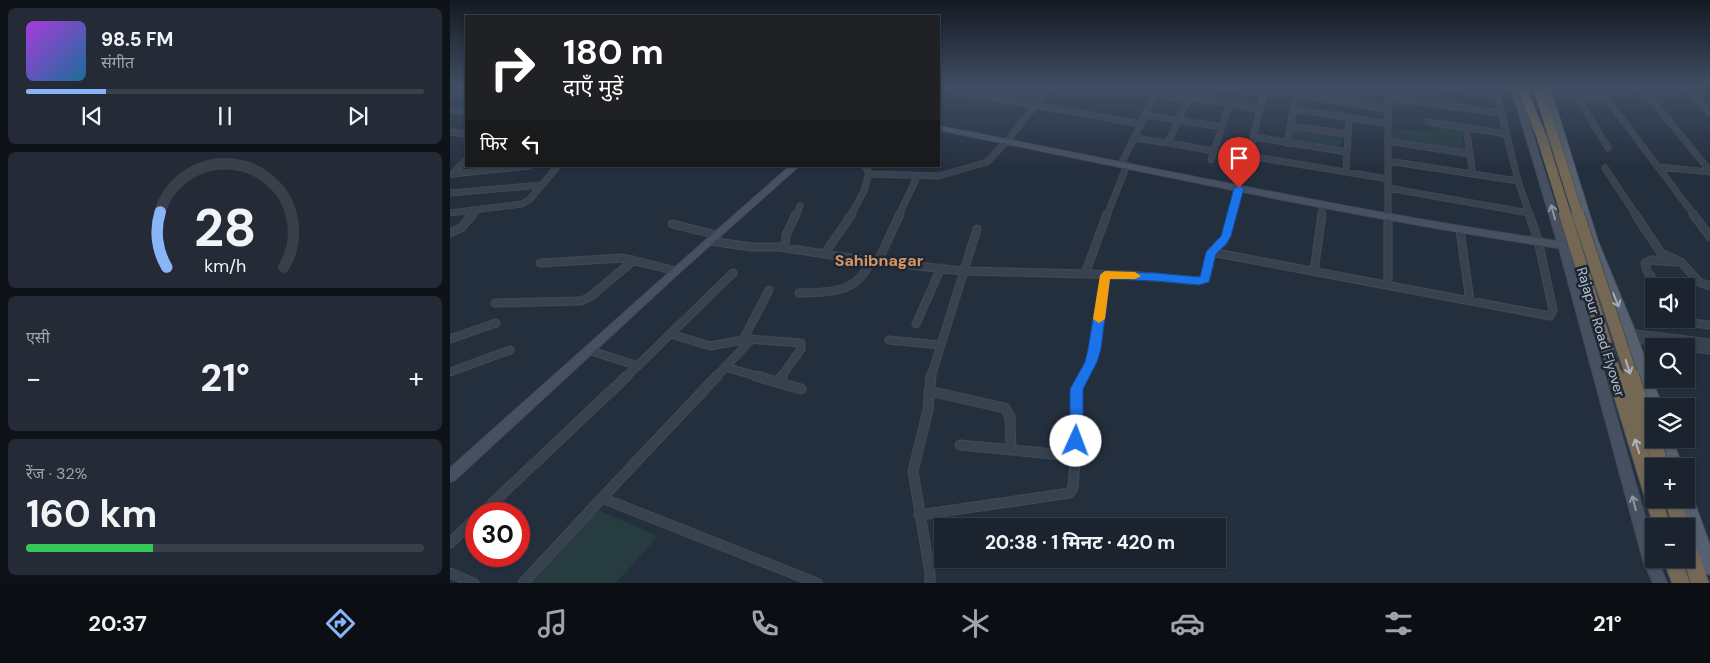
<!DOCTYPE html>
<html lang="hi">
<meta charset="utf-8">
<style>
:root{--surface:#1b232e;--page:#242b36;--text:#f1f3f6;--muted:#a0a4aa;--line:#39404a;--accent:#8ab4f8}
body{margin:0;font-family:"DM Sans","Noto Sans Devanagari",sans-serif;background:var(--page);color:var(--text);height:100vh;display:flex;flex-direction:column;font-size:19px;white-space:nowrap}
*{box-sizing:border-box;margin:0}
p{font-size:16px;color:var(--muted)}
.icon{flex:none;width:28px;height:28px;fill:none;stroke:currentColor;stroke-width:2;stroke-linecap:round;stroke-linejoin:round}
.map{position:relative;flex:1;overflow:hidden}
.panel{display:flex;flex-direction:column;gap:8px;padding:8px;background:#0f1319;width:450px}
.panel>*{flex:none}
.hud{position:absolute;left:15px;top:15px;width:475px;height:152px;border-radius:0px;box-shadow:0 1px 4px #0004,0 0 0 1px var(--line);background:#202124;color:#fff;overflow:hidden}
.controls{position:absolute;left:1195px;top:278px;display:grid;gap:10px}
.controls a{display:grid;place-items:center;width:50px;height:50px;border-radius:0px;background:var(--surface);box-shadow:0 1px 4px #0004,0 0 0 1px var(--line);font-size:25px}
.speed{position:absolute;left:15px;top:502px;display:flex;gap:10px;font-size:25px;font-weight:700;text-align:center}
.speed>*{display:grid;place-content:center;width:65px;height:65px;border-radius:50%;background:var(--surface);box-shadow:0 1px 4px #0004,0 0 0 1px var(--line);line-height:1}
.speed .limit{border:8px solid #d22;background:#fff;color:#111}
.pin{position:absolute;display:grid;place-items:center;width:42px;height:42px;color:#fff;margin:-51px -21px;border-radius:50% 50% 50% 0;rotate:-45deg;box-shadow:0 0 5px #0007}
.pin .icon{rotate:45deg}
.me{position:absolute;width:55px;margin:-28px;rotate:2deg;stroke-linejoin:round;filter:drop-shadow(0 0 4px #0008)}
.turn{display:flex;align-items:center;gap:18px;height:105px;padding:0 15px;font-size:22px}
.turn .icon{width:65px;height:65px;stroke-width:2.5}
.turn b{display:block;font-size:35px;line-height:42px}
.then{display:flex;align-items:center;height:48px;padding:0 15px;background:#0003;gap:10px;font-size:19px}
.big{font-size:38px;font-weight:700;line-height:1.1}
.panel .tile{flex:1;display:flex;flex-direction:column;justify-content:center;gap:8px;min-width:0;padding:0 18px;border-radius:8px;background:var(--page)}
.panel .dial{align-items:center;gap:0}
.dial svg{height:130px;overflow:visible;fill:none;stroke:var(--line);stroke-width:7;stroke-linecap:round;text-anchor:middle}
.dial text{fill:var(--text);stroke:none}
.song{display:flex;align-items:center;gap:15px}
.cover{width:60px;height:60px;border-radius:8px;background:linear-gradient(135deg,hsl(280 70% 55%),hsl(200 70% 35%))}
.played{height:5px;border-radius:2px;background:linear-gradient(90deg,var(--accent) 20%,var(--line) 20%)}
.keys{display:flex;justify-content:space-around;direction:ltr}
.heat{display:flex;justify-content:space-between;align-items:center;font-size:28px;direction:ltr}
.charge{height:8px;border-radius:4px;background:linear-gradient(90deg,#34c759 32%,var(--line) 0)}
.trip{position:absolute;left:484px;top:518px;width:292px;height:50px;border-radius:0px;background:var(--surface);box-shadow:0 1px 4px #0004,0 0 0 1px var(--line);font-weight:700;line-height:50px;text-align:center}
.menu{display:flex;height:80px;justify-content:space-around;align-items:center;background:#0b0e12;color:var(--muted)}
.menu .icon{width:35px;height:35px}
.menu .active{color:var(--accent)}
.menu b{font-size:22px;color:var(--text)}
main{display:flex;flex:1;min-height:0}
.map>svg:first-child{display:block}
.green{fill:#263c3f}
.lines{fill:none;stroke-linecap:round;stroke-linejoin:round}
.street-far2-casing{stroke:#414a57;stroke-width:7}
.street-far1-casing{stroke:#414a57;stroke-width:9}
.street-casing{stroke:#414a57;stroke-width:11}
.secondary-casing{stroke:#414a57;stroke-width:2}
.primary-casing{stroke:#414a57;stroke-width:2}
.highway-casing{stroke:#434c59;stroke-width:2}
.street-far2{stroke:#38414e;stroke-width:5.5}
.street-far1{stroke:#38414e;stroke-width:7}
.street{stroke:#38414e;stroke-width:9}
.secondary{fill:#465061;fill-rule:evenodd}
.primary{fill:#56606e;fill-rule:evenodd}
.highway{fill:#746855;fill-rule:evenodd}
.highway-bridge-far2-casing{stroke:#434c59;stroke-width:11;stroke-linecap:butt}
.highway-bridge-far1-casing{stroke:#434c59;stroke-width:14;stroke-linecap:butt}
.highway-bridge-casing{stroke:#434c59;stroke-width:18;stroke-linecap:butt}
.highway-bridge-far2{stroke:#746855;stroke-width:10}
.highway-bridge-far1{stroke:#746855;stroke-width:12}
.highway-bridge{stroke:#746855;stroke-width:16}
.oneway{stroke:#8e96a5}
.oneway2{stroke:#a1aab7}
.oneway3{stroke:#aeb4bd}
.route{fill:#1a73e8;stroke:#114b97}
.slow{fill:#f59e0b}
.labels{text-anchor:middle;stroke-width:5;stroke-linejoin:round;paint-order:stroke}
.street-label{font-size:14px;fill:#b4bcc9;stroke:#1d2633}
.quarter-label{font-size:16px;font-weight:bold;fill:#d59563;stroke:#1d2633}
</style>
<main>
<section class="panel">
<div class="tile">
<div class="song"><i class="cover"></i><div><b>98.5 FM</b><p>संगीत</p></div></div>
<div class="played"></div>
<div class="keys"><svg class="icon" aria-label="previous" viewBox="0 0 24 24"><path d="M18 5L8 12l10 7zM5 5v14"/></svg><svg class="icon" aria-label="pause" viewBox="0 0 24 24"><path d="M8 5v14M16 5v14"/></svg><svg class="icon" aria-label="next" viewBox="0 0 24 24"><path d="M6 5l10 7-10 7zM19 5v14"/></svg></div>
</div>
<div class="tile dial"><svg viewBox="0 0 100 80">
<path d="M14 69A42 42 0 1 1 86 69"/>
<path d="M14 69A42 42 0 0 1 10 35" stroke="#8ab4f8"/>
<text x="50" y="56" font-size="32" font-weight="700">28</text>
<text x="50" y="72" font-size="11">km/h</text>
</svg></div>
<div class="tile"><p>एसी</p>
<div class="heat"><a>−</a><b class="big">21°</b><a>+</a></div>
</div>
<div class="tile"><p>रेंज · 32%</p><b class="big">160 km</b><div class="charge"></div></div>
</section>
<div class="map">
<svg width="1260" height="583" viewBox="0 0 1260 583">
<rect width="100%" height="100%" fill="#242f3e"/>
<!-- green -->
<path class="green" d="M849 87H876L897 90 895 100 848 94Z
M993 126 1011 128 1014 151 942 140 943 128 976 132Z
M842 127 892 134 890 149 840 142Z
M146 509 208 536 166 583H80Z"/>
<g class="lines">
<defs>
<path id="street-far2" d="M745 87 741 97 743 98 810 109
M770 87 814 94
M815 87 799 156 938 179
M887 87 902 90
M938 87V215
M993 87 1047 95
M1045 87 1068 181 1080 215
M1121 87 1158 148
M1148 87 1208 167 1260 172
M1191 87 1260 171
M1235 87 1260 113
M489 88 691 124
M1098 94 1158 100
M846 95 938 109
M938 98 1052 113
M0 99 10 87
M902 103 903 87
M843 109 938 124
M0 110 16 112
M695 115 772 127 779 104
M978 122 1057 134
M840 126 898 134
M1016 128 1023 174
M0 132 16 134
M804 137 897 152
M685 138 718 143 737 101 705 95
M938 141 1020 154
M718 143 764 151
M837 143 848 87
M761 160 772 127
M938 161 1068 181
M671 164 709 87
M796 167 799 156
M1208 167 1244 215
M1155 168 1186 215
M896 172 899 118
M2 174 79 166
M2 174 16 160
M419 174 489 176 537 162 557 141 600 87
M938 188 1079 213
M0 193 92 185
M0 213 72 204 79 200 108 166
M22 215 26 211
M346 215 350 206
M401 215 414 191 419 172 414 166
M449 215 467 177
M657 215 677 165
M782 215 789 188
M871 215 873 204"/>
<path id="street-far1" d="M938 214V285
M1185 214 1211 253 1231 262 1249 282 1260 286
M1243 214 1260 237
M222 224 267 235
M1010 230 1020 301
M0 233 11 228 23 214
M260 241 302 247H329L421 261 513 271 679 275 749 281 757 276 761 252 774 241 782 214
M335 247 336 235 346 214
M761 252 1100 316 1103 310 1088 240 1079 214
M375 253 402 214
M428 261 450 214
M90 263 173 258 226 271
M864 271 872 214
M635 274 657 214
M1207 286 1197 271 1195 263 1201 260 1226 262
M349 293C381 292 406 294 421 261
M45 303 131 301 140 297 184 260
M1228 319 1232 322 1260 325
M466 324 491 268
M1137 332 1233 346
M1179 333 1260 343
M221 334 260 346 299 339 351 343V349L331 377
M0 339 46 323
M293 340 319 290
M439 340 490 345
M1236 347 1260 350
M138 350 188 366
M275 367 310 377
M0 372 60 350
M176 377 283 273
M266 377 302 339
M481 377 527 229
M633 377 645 349 655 275"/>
<path id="street" d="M306 376 351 389
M328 382 332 376
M479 391 555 408 560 417 561 450
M510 445 625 456
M152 498 267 376
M31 514 177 376
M469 515 620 493 623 487 628 426 627 389 634 376
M0 543 26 518
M0 573 24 583
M73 583 152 498 367 583
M480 583V573L463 471 478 410 481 376"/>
<path id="secondary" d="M1061 87H1068L1117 243 1146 247 1151 250 1146 253 1119 249 1204 548V559H1207L1217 583H1203L1193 560 1109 248C901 217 695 172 489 130V126C695 166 900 211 1107 241Z
M340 166H349L229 273 5 480 0 482V468L223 269Z"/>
<path id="primary" d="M1092 87H1100L1148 241 1186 333 1212 406H1204V411L1200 410 1198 406 1174 333 1138 241Z
M1209 439H1223L1232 466H1218Z
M1236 491 1241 493 1243 498 1260 545V575L1254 573 1252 567 1229 499H1236Z"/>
<path id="highway" d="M1067 87H1076L1097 138 1095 140 1092 141 1087 138Z
M1214 499H1230L1239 526 1237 532 1236 526H1223Z
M1236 535 1242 537 1259 583H1241L1233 559H1236Z
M1213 559H1231L1240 583H1222Z"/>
</defs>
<!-- street-far2 casing -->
<use href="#street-far2" class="street-far2-casing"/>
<!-- street-far1 casing -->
<use href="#street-far1" class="street-far1-casing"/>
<!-- street casing -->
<use href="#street" class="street-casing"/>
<!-- secondary casing -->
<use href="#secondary" class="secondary-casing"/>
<!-- primary casing -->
<use href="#primary" class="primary-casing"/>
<!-- highway casing -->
<use href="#highway" class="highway-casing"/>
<!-- street-far2 -->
<use href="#street-far2" class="street-far2"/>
<!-- street-far1 -->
<use href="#street-far1" class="street-far1"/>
<!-- street -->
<use href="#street" class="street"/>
<!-- secondary -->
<use href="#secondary" class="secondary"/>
<!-- primary -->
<use href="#primary" class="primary"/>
<!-- highway -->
<use href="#highway" class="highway"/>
<defs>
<path id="highway-bridge-far2" d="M1088 87 1128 215
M1092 138 1116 215"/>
<path id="highway-bridge-far1" d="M1115 214 1166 377
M1128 214 1182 377"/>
<path id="highway-bridge" d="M1166 376 1212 526
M1181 376 1211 466"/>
</defs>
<!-- highway-bridge-far2 casing -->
<use href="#highway-bridge-far2" class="highway-bridge-far2-casing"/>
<!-- highway-bridge-far1 casing -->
<use href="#highway-bridge-far1" class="highway-bridge-far1-casing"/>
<!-- highway-bridge casing -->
<use href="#highway-bridge" class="highway-bridge-casing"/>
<!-- highway-bridge-far2 -->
<use href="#highway-bridge-far2" class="highway-bridge-far2"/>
<!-- highway-bridge-far1 -->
<use href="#highway-bridge-far1" class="highway-bridge-far1"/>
<!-- highway-bridge -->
<use href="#highway-bridge" class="highway-bridge"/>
</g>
<!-- one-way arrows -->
<defs><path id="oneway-shaft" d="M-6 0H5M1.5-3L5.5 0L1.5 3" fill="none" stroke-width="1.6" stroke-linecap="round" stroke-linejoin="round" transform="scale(1.25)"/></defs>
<g class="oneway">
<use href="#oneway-shaft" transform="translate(1103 212) rotate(-106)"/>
<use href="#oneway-shaft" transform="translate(1184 503) rotate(-105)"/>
</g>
<use class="oneway2" href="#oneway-shaft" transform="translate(1166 300) rotate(68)"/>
<g class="oneway3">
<use href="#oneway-shaft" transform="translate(1178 367) rotate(72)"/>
<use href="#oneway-shaft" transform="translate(1187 446) rotate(-107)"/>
</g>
<!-- sky -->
<linearGradient id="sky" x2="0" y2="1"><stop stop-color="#141a22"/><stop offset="0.51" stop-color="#3f4d63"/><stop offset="1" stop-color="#3f4d63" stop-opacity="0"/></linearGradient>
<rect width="1260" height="169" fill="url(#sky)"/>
<!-- route -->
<path class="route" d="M789 185 794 188 781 236 777 243 766 254 759 282 749 285 706 281 660 279 651 349 647 362 633 389V441L631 445 626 447 622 445 620 441V389L635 362 638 349 651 272 706 273 750 277 756 252 771 236 784 188Z"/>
<!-- slow -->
<path class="slow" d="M655 271 685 272 691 276 685 279H660L655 319 649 323 643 319 650 275Z"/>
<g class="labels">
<!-- street labels -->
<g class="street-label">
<text transform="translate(1151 332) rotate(73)" y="5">Rajapur Road Flyover</text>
</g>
<!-- quarter labels -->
<g class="quarter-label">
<text x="429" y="266">Sahibnagar</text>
</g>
</g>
</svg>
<div class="controls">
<a><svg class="icon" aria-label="sound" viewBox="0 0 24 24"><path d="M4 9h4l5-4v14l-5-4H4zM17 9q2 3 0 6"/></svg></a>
<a><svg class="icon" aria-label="search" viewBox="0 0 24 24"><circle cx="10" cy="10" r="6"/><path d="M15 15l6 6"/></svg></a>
<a><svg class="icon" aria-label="layers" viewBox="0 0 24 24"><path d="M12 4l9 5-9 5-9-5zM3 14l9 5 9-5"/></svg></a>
<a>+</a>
<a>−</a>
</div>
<div class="speed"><div class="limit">30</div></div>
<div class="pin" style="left:789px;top:188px;background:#d93025"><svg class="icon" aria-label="arrive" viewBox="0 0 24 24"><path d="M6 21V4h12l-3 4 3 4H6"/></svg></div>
<svg class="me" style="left:626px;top:441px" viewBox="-20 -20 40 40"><circle r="19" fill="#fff"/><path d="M0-13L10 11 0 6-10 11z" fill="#1a73e8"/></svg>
<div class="trip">20:38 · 1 मिनट · 420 m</div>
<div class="hud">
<div class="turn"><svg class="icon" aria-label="right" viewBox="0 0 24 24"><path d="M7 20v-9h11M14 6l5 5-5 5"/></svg><div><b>180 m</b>दाएँ मुड़ें</div></div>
<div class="then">फिर<svg class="icon" aria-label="left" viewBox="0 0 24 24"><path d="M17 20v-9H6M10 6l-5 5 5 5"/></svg></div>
</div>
</div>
</main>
<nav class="menu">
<b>20:37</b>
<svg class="icon active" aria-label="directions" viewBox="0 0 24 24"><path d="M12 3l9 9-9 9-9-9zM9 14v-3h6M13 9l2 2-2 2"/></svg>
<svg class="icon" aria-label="music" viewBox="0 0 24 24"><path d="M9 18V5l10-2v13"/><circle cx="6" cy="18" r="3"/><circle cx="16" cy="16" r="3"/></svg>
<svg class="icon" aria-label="phone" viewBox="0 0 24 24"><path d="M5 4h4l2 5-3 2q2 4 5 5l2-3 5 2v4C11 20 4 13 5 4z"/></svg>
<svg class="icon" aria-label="climate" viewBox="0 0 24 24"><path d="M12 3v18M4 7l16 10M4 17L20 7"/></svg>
<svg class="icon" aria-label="car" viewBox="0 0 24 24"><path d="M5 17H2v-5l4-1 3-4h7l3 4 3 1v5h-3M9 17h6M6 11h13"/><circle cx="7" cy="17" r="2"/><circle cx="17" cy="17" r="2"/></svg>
<svg class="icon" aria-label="filters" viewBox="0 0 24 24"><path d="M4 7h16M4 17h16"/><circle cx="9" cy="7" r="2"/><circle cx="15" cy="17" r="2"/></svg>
<b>21°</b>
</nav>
